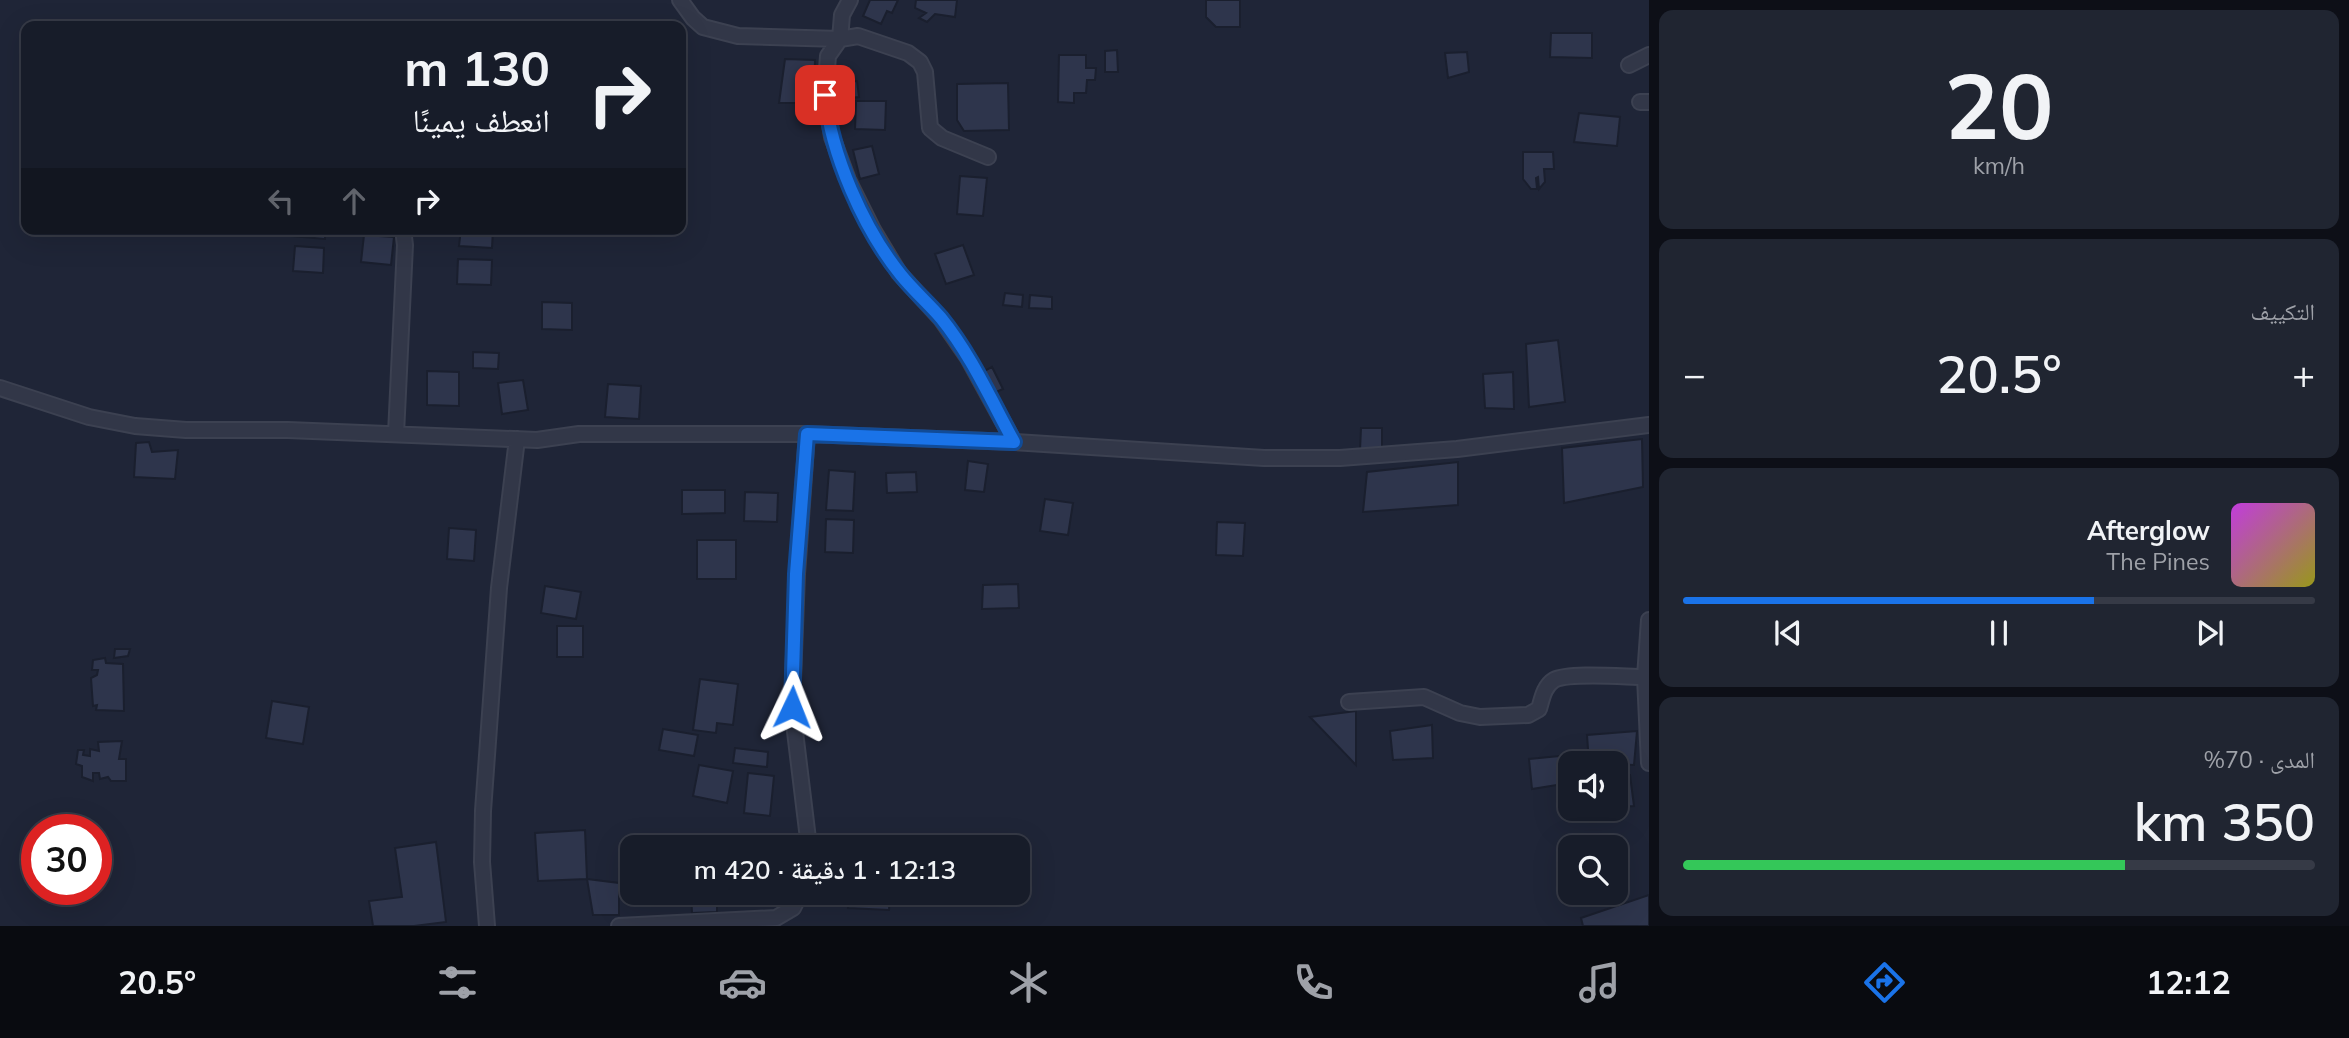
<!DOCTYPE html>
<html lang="ar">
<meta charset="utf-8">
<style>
:root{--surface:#171c29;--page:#202531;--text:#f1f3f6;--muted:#9ea1a8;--line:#363a46;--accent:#1a73e8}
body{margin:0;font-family:Mulish,"Noto Naskh Arabic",sans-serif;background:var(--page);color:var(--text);direction:rtl;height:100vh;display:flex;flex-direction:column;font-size:26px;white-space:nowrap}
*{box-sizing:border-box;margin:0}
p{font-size:23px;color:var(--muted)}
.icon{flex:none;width:38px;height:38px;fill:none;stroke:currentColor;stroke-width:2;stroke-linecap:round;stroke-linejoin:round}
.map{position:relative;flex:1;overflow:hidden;direction:ltr}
.side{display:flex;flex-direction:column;gap:10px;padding:10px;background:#0d0f17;width:700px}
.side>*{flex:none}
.guide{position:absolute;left:21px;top:21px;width:665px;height:214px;border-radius:14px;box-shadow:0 7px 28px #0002,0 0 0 2px var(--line);direction:rtl;background:#171c29;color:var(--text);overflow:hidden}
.fabs{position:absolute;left:1558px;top:751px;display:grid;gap:14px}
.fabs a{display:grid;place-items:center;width:70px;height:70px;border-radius:14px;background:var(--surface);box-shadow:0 7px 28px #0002,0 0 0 2px var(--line);font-size:35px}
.speed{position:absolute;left:21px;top:814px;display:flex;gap:14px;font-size:35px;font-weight:700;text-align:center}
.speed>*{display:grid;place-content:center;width:91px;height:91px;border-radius:50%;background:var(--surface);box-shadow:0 7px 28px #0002,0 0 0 2px var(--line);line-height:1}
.speed .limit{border:10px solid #d22;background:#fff;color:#111}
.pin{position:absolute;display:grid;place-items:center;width:60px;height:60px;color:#fff;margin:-30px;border-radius:14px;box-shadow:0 4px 10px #0006}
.me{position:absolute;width:77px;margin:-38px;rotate:2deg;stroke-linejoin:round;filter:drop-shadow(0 0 5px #0008)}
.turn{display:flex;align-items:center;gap:24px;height:147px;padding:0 21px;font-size:32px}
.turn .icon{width:91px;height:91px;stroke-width:2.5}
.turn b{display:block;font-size:49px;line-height:60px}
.lanes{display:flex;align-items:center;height:66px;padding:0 21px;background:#0003;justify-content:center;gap:35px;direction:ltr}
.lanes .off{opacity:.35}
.big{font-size:52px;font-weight:600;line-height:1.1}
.side .tile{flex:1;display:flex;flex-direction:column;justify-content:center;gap:10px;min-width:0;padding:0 24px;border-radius:14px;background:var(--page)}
.side .dial{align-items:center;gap:0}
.dial b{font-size:91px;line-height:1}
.song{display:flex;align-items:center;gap:21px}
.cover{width:84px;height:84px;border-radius:10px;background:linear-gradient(135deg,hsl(290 70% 55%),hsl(60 70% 35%))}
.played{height:7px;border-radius:4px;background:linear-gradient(90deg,var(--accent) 65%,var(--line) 65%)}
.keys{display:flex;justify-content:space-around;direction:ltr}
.heat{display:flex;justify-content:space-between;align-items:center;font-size:38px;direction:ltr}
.charge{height:10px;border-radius:5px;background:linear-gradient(90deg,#34c759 70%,var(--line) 0)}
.trip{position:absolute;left:620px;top:835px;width:410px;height:70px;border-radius:14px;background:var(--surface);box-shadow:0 7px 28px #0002,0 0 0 2px var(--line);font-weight:600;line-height:70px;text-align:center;direction:rtl}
.menu{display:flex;height:112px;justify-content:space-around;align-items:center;background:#090b10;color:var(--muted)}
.menu .icon{width:49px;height:49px}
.menu .on{color:var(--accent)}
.menu b{font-size:32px;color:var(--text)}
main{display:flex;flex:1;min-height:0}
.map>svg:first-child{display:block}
.building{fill:#2e354c;stroke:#1a1f2e;stroke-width:2}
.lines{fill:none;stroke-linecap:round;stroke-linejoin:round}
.minor-casing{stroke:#3c4151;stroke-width:18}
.minor{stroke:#323748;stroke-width:14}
.route-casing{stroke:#114b97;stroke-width:18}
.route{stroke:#1a73e8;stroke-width:12}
</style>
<main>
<section class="side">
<div class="tile dial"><b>20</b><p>km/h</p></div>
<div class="tile"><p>التكييف</p>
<div class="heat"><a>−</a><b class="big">20.5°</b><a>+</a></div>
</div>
<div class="tile">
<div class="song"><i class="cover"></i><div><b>Afterglow</b><p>The Pines</p></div></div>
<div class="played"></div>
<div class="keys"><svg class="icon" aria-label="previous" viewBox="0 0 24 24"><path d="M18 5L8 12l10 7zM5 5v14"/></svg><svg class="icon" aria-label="pause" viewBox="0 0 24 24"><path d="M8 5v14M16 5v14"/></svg><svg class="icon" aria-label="next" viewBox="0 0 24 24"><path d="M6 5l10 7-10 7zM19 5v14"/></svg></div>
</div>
<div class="tile"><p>المدى · 70%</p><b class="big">350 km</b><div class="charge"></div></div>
</section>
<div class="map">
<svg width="1649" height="926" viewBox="0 0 1649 926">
<rect width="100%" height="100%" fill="#1f2537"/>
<!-- building -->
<path class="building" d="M870 0H898L892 13 887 11 881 24 863 16Z
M916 0H957L955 17 935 14 927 22 919 18 926 13 915 8Z
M1206 0H1240V27H1216L1206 17Z
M1551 33H1592V58L1550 57Z
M1117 50 1118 72H1105V51Z
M1467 52 1469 72 1448 78 1445 53Z
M1059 55H1086V68H1096L1095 80H1087L1086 93H1074V103L1058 102Z
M785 59 815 60 814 103H779Z
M857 81 859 97 842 99 840 83Z
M1008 83 1009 130 964 131 957 120V84Z
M856 101H886L885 130 855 129Z
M1579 113 1620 117 1617 146 1574 142Z
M872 146 879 174 860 179 853 150Z
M1523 152H1553L1554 169H1544L1545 182 1539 189 1538 177 1536 178 1537 189H1531L1523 179Z
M960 176 987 178 983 216 957 214Z
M292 229 325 231V239L292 236Z
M461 229H493L492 248 459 246Z
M364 235 394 237 391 265 361 262Z
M963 245 974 275 946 284 935 254Z
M295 246 324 248 323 273 293 271Z
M458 259 492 260 491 285 457 284Z
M1005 293 1023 295 1022 307 1003 305Z
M1030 295 1052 297V309L1029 308Z
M542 302 572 303V330L542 329Z
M1558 340 1565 402 1529 407 1526 344Z
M473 352 499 353 498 369 473 368Z
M992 367 1003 389 994 393 983 372Z
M427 371 459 372V406L427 405Z
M1513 372 1514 409 1485 408 1483 374Z
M523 380 528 410 502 414 498 383Z
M608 384 641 386 639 419 605 417Z
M1361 428H1382V449L1360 450Z
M1642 439 1643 487 1564 503 1562 448Z
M149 442 152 452 178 450 175 479 134 477 136 443Z
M968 461 988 464 984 492 965 490Z
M1458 462V505L1363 512 1367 472Z
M829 470 855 472 853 511 826 510Z
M916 472 917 492 887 493 886 473Z
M682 490H725V513L682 514Z
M745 492 778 493 777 522 744 521Z
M1045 499 1073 503 1068 535 1040 531Z
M826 519 854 520 853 553 825 552Z
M1217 522 1245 523 1243 556 1216 555Z
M449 528 476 530 474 561 447 559Z
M697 540H736V579H697Z
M1018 584 1019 608 982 609 983 585Z
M545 586 581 592 576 619 541 613Z
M557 626H583V657H557Z
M115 649H130L128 656 114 658Z
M105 658 106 663 123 664 124 711 96 710 97 705 93 706 91 678 97 675 98 670H92L93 660Z
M700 679 738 684 733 725 717 723 716 733 693 730Z
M272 701 309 707 303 744 266 738Z
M1356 711V765L1310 717Z
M1432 725 1433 758 1393 760 1390 731Z
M663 729 698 735 694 756 659 750Z
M1637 731 1634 765 1589 763 1587 735Z
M122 741 119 759H126V781H111L108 777 100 779 99 773H93V781L82 777V766L76 764 78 750H84L83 755 90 756V749L99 751 98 742Z
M735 748 768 752 767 767 733 763Z
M1570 755V779L1563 780V784L1532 789 1529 759Z
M699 765 733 771 727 803 693 796Z
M748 773 774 776 770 816 744 813Z
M1630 775 1634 806 1615 807V776Z
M585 830 587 879 538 881 535 833Z
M436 842 446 922 414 926H373L369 901 402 897 395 848Z
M1570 873V892L1602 894 1564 903 1562 876Z
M587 879 619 883V915H593Z
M691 892H717V912L692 913Z
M849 892H890L889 910 848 908Z
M1649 895V926H1583L1581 918Z"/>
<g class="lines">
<defs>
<path id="minor" d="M680 0 693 18 703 27 738 36 840 39 858 36 908 53 920 62 925 72 930 128 942 138 988 157
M850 0 842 15 840 39 828 56 825 95 832 137 848 180 873 230 899 273 941 319 968 358 1014 442
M1629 65 1649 55
M1640 102H1649
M0 388 89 417 135 426 186 430H288L537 440 579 434H807L1014 442 1264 458H1340L1457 449 1649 425
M396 434 405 245 403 229
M807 434 797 574 792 707 809 847
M1649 620 1645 677 1649 763
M1349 702 1424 697 1460 713 1480 717 1528 715 1539 709C1542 699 1544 686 1554 680 1569 672 1626 677 1645 677
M487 926 482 862 483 811 499 588 517 439
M619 926 776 918 793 908 801 892"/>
</defs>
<!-- minor casing -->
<use href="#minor" class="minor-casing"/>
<!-- minor -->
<use href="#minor" class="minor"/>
</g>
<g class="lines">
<defs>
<path id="route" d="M792 707 796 574 807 434 1014 442C991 400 971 355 941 318 928 303 913 290 901 275 863 228 831 154 825 95"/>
</defs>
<!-- route casing -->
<use href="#route" class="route-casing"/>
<!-- route -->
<use href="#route" class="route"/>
</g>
</svg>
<div class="fabs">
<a><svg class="icon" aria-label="sound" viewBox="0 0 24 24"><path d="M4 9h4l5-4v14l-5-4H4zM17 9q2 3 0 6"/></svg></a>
<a><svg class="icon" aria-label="search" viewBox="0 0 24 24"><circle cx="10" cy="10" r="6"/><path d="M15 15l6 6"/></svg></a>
</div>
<div class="speed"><div class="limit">30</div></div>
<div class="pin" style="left:825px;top:95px;background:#d93025"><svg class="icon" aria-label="arrive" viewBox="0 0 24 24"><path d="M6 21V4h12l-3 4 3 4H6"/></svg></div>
<svg class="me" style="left:792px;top:707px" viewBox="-20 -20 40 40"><path d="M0-17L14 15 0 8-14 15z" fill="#1a73e8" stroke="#fff" stroke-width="4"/></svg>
<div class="trip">12:13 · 1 دقيقة · 420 m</div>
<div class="guide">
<div class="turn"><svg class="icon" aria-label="right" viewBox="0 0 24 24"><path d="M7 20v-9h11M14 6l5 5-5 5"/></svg><div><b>130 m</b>انعطف يمينًا</div></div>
<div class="lanes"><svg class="icon off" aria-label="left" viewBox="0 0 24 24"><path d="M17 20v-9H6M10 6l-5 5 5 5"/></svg><svg class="icon off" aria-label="ahead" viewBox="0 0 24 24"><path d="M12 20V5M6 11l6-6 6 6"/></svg><svg class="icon" aria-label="right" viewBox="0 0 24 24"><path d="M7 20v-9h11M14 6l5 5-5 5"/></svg></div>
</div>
</div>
</main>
<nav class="menu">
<b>12:12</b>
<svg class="icon on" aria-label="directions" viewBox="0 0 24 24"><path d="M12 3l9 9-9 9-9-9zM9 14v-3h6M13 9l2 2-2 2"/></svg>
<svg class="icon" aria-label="music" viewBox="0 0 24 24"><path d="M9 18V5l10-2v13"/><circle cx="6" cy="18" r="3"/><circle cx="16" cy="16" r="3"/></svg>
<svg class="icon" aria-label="phone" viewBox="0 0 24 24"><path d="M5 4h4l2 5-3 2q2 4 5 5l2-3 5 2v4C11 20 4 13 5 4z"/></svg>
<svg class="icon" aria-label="climate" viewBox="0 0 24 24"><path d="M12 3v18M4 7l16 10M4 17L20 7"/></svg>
<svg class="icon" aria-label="car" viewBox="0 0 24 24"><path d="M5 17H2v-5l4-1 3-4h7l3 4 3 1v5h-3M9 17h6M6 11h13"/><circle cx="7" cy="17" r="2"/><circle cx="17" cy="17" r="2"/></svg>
<svg class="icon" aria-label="filters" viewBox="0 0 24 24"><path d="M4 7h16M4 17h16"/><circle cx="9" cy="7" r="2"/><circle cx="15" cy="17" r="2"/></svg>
<b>20.5°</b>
</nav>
